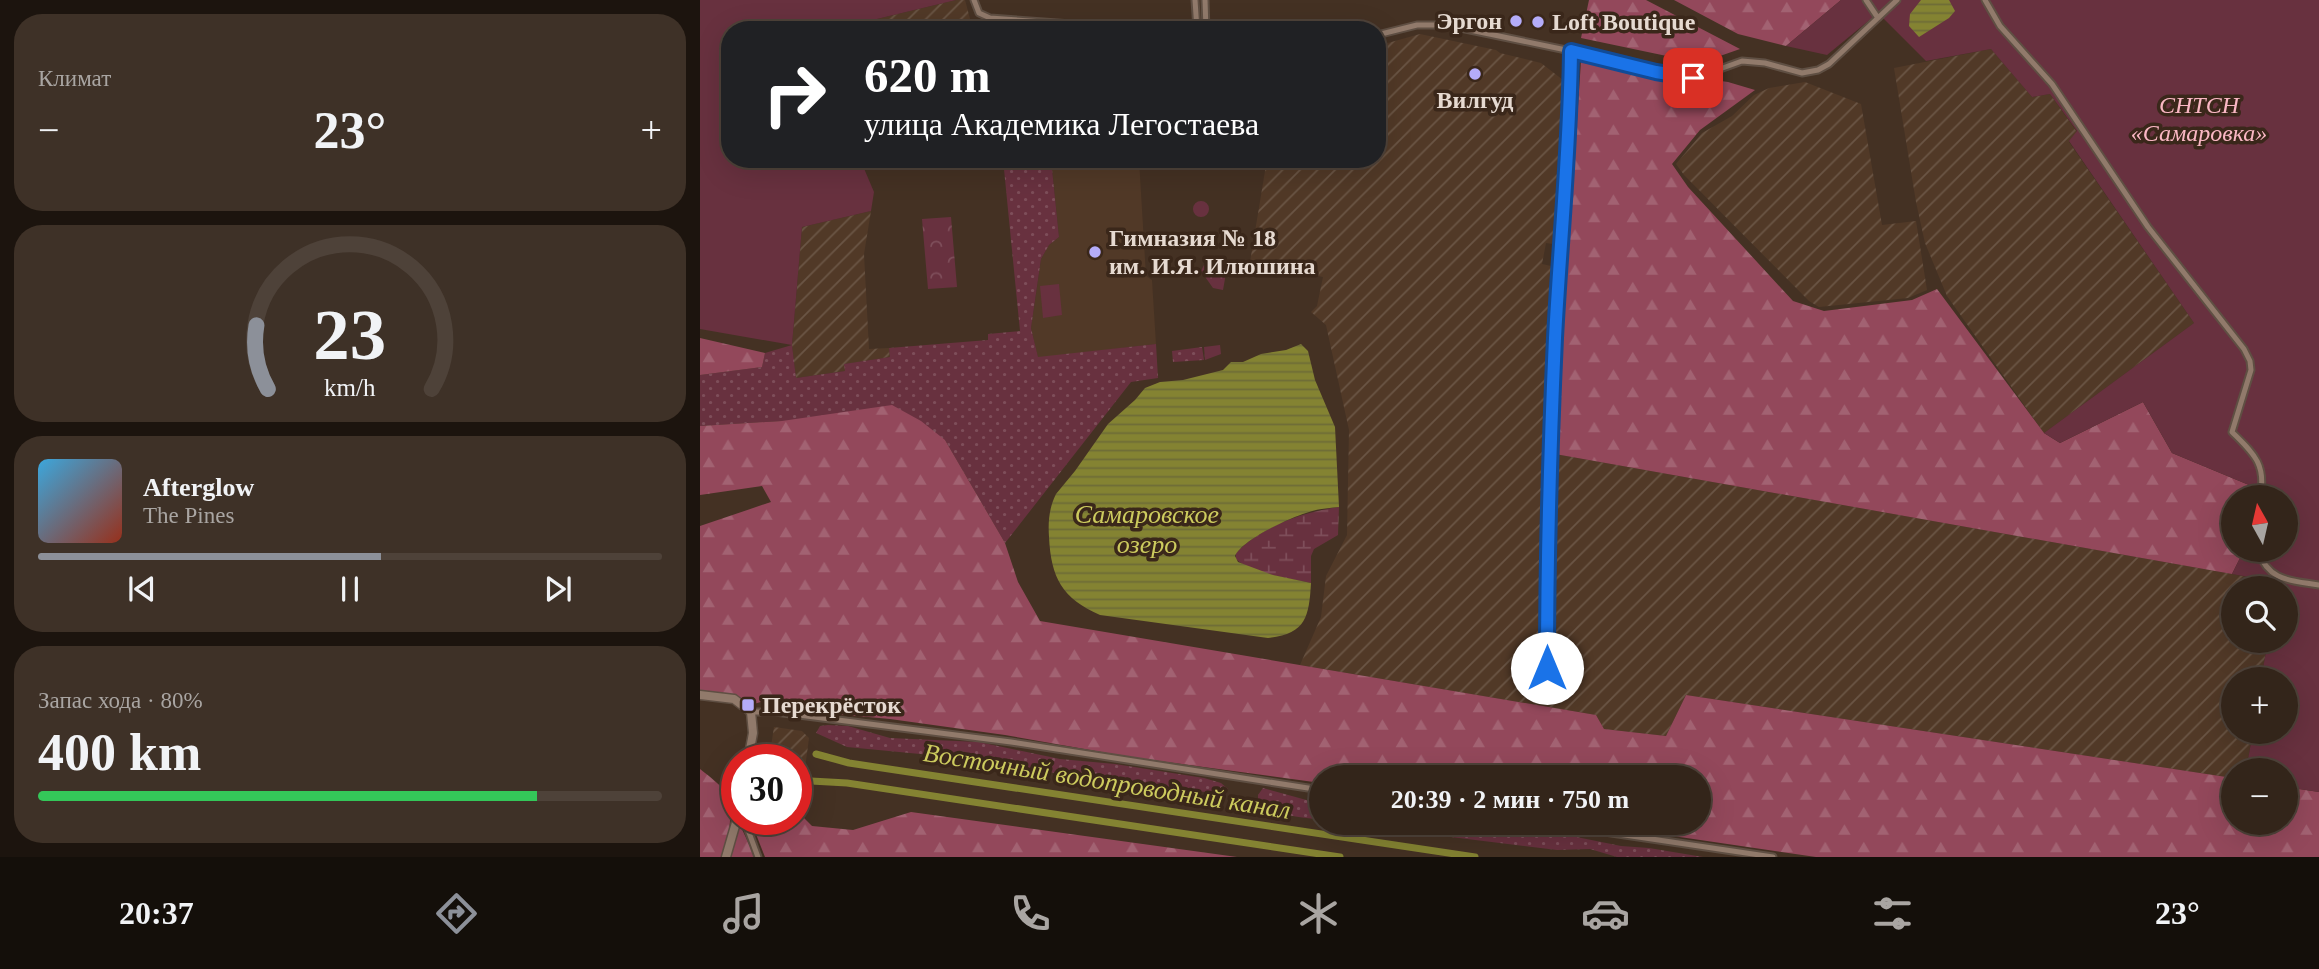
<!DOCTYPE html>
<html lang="ru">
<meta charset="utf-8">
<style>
:root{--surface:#33251a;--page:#3e3127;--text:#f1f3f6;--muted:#a9a5a2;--line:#4e4239;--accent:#8c9099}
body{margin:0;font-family:"Times New Roman",serif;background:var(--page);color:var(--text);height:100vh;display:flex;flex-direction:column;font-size:26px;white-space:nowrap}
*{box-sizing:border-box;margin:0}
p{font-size:23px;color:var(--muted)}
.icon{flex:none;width:38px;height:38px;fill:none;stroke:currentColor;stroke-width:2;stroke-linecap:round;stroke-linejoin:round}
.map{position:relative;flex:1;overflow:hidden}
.panel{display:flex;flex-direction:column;gap:14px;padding:14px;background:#1c140e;width:700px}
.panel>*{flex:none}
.top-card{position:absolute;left:21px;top:21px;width:665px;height:147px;border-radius:28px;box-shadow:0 7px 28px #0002,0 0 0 2px var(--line);background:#202124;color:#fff;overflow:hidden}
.needle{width:46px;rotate:352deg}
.tools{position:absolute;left:1521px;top:485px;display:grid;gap:14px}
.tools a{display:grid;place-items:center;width:77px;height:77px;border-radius:50%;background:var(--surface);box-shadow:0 7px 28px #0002,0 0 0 2px var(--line);font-size:35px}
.speed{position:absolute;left:21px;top:744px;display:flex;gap:14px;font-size:35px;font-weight:700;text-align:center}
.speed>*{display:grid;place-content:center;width:91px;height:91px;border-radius:50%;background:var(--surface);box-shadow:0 7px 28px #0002,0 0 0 2px var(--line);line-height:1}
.speed .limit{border:10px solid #d22;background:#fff;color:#111}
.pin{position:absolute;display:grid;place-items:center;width:60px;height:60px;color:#fff;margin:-30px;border-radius:14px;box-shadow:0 4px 10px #0006}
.me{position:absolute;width:77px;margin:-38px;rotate:0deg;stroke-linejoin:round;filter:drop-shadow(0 0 5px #0008)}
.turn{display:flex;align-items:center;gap:24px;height:147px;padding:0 28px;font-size:32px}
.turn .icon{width:91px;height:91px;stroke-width:2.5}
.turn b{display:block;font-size:49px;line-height:60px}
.big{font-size:52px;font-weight:700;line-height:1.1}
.panel .widget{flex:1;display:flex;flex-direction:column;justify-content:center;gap:10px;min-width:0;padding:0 24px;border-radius:28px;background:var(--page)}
.panel .dial{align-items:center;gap:0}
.dial svg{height:182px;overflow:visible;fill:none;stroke:var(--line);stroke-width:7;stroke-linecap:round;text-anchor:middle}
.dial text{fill:var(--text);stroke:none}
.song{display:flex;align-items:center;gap:21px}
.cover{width:84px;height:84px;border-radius:10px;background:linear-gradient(135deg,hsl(200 70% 55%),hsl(10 70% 35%))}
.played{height:7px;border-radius:4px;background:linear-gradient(90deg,var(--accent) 55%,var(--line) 55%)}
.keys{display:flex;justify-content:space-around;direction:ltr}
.heat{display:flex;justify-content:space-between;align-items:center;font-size:38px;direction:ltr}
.charge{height:10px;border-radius:5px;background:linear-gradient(90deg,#34c759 80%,var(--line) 0)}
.trip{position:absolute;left:609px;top:765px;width:402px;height:70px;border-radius:35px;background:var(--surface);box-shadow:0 7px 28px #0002,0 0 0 2px var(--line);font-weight:700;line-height:70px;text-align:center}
.dock{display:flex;height:112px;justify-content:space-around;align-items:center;background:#140f0a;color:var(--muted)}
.dock .icon{width:49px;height:49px}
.dock .active{color:var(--accent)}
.dock b{font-size:32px;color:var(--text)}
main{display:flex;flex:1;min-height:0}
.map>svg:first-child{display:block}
.built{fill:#513927}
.industrial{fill:url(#industrial-furrows)}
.grass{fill:url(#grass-dots)}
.forest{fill:url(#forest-firs)}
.wetland{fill:url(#wetland-marsh)}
.park{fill:url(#park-crowns)}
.garden{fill:#68313f}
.water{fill:url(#water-rules)}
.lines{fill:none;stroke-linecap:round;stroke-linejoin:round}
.canal{stroke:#848332;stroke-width:7}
.street-casing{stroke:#5f4f43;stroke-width:9}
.secondary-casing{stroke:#5f4f43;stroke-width:11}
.street{stroke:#917a6b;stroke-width:5}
.secondary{stroke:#917a6b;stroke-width:8}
.route-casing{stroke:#114b97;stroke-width:18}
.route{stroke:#1a73e8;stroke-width:12}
.poi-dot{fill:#b4acf9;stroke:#3a271a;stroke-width:2.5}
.labels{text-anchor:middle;stroke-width:7;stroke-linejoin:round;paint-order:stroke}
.poi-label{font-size:24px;font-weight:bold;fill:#e6dad1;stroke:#3a271a;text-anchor:start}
.park-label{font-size:24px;font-style:italic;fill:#fab7c4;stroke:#3a271a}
.water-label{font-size:26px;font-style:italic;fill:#cdcb5e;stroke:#3a271a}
</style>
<main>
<section class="panel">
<div class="widget"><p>Климат</p>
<div class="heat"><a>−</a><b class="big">23°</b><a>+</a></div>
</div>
<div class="widget dial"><svg viewBox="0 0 100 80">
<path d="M14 69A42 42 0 1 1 86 69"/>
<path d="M14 69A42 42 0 0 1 9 41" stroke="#8c9099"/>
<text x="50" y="56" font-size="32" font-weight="700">23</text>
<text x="50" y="72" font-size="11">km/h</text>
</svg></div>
<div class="widget">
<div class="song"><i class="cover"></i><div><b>Afterglow</b><p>The Pines</p></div></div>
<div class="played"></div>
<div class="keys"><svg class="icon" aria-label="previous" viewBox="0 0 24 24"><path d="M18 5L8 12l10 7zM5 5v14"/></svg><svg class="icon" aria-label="pause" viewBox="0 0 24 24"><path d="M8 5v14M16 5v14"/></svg><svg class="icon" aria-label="next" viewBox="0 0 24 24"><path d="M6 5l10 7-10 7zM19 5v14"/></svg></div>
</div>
<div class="widget"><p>Запас хода · 80%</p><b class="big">400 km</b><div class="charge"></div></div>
</section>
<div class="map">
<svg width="1619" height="857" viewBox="0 0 1619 857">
<defs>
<pattern id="industrial-furrows" width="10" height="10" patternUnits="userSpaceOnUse" patternTransform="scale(1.75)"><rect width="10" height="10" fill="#513927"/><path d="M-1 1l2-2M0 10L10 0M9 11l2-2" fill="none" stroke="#6a5545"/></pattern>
<pattern id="grass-dots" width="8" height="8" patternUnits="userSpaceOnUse" patternTransform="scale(1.75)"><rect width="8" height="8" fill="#68313f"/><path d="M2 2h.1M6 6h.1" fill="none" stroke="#7e4e5a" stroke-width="1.8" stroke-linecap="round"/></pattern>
<pattern id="forest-firs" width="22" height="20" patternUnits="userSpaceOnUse" patternTransform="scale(1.75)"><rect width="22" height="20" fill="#93485b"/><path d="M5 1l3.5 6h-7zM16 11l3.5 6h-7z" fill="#a26272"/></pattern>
<pattern id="wetland-marsh" width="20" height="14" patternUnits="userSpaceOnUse" patternTransform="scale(1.75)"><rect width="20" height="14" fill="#68313f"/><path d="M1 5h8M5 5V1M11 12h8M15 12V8" fill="none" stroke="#7e4e5a"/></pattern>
<pattern id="park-crowns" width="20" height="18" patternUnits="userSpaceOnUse" patternTransform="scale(1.75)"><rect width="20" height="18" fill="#68313f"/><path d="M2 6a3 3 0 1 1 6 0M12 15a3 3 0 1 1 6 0" fill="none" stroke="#7e4e5a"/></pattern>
<pattern id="water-rules" width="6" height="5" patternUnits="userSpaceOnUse" patternTransform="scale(1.75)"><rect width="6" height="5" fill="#848332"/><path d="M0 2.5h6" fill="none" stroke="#6e6c37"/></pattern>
</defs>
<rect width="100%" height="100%" fill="#443123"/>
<!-- built -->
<path class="built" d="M351 159H439L446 276 452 280 456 344 338 358 331 328 341 259 349 245 359 237Z"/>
<!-- industrial -->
<path class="industrial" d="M256 0H265L273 30H131Z
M720 34 796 50 800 53 841 63 863 80 853 244 846 243 842 264 851 266 848 336 855 454 1577 582 1576 588H1533V640L1568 641 1561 679H1533V732H1553L1546 770H1533V778L986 695 966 736 904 729 896 715 600 665 621 617 626 576 647 535 649 430 626 325 611 312 617 306 623 277 550 262 567 159H677V46Z
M1291 49 1332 97 1350 94 1377 132 1369 142 1494 323 1344 433 1247 296 1225 243 1216 202 1194 68Z
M1105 82 1161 104 1182 225 1216 221 1227 290 1208 298 1119 307 1109 301 984 175 976 164 1002 133 1032 116 1054 95 1069 88Z
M171 211 164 254 169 349 189 348 190 357 145 364V371L96 378 92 345 102 227Z
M74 727 102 731 109 738 101 799 96 800V760L69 759Z"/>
<!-- grass -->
<path class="grass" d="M303 159H351L359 237 349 245 341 259 331 328 338 357 456 344 458 378 431 382 305 543 245 440 82 421 0 426V375L62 367 65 353 92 345 96 378 145 371 144 364 190 357 189 348 288 340V334L320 331Z
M502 347 504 360 473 362 472 351Z
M128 725 148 726 190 738 279 742 360 759 415 764 504 778 521 783 528 789 521 793 505 792 388 779 379 775 335 771 310 762 275 763 241 756 147 747 116 733 120 726Z
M563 788 621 804V820C601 817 575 816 558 803V795Z
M646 823H777L807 832 842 830 921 846 949 848 1003 857H917L890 849 857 850 751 837 674 824Z"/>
<!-- forest -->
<path class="forest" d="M889 0H946L1040 49 1000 63 881 38Z
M974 0H1141L1086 46 1038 34Z
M881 61 1028 82 1055 90 1000 130 972 164 988 187 1093 301 1124 311 1212 300 1237 289 1344 433 1360 443 1443 402 1472 453 1561 490 1560 497H1533V550H1544L1532 574 855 454Z
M0 338 65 353 62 367 0 375Z
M192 405 221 421 245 440 305 543 318 582 340 621 896 715 904 729 966 736 986 695 1533 778V822H1586V787L1619 792V857H1116L885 823 999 822V777H621V783L430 757 305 735 190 719 82 709 71 699 54 704 39 697 0 693V526L71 502 62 486 0 495V426L82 421Z
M0 769C32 794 32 795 29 835L37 825H40L55 857H0Z
M96 810 112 826 153 830 211 812 537 857H65L50 819H96Z"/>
<!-- wetland -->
<path class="wetland" d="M639 507 638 535 614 549 611 556V583C590 578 551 574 536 559V553C562 526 603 512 639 507Z"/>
<!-- park -->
<path class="park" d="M493 209a8 8 0 1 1 16 0a8 8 0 1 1-16 0Z
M251 217 257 287 228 289 222 219Z
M509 264 526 273 523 290 513 288 501 271 504 265Z
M520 345 521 354 505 360 504 347Z"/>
<!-- garden -->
<path class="garden" d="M0 0H256L131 30H30V159H160L174 192 171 211 102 227 92 345 0 329Z
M1141 0H1619V792L1586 787V770H1546L1553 732H1586V679H1561L1568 641 1586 640V588H1576L1577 582 1532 574 1544 550H1586V497H1560L1561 490 1472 453 1443 402 1360 443 1344 433 1494 323 1369 141 1377 131 1350 94 1332 97 1291 49 1226 61 1178 13 1127 55 1086 46Z
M359 284 362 315 343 318 340 286Z"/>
<!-- water -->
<path class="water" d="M1221 0H1249L1255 11 1249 18 1219 37 1209 26 1210 14Z
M601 344 608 351 615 380 635 427 639 507C628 508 616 509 606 513 589 518 542 540 535 556L538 562 573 575 611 583C609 617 606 634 568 638L400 615C362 598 351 578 349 537 348 522 349 508 356 494L375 471 408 424 435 400 445 388 460 382 483 380 523 370 531 362H543L561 354 586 350Z"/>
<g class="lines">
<!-- canal -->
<path class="canal" d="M116 754 149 763 775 857
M111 781 147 783 640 857"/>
<defs>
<path id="street" d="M274 0 279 13 290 18 455 30
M495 0 497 30
M505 0 506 30
M1166 0 1178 18
M1285 0 1300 26 1352 84 1448 227 1544 349 1550 361 1551 370 1532 432C1553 453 1567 464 1560 497
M677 35 717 25H746L871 51 979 77 993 78 1006 74 1042 61 1065 63 1102 73 1118 70 1129 64 1197 0
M1557 550C1570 582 1589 580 1619 585
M848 689C844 573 850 455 855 338 860 242 870 147 871 51
M51 712H75L311 742 621 790
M44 819 58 857
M837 822 1073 857"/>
<path id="secondary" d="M0 695 34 699 51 712 53 733 48 760
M26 857 37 819"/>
</defs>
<!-- street casing -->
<use href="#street" class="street-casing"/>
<!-- secondary casing -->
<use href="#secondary" class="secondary-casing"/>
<!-- street -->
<use href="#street" class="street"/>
<!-- secondary -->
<use href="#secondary" class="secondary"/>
</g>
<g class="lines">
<defs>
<path id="route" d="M847 668C847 558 850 448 855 338 860 242 870 147 871 51L956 72 993 78"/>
</defs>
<!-- route casing -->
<use href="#route" class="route-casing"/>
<!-- route -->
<use href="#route" class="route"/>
</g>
<!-- markers -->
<g class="poi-dot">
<circle cx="816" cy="21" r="7"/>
<circle cx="838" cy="22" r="7"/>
<circle cx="775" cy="74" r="7"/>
<circle cx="395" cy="252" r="7"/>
<rect x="41" y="698" width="14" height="14" rx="3.5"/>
</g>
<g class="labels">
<!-- poi labels -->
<g class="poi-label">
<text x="802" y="29" text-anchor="end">Эргон</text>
<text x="852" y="30">Loft Boutique</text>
<text x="775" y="108" text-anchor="middle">Вилгуд</text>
<text x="409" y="246">Гимназия № 18<tspan x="409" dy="28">им. И.Я. Илюшина</tspan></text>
<text x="62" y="713">Перекрёсток</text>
</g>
<!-- park labels -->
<g class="park-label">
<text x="1499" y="113">СНТСН<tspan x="1499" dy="28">«Самаровка»</tspan></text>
</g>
<!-- water labels -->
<g class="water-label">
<text x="447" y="523">Самаровское<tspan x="447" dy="30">озеро</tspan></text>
<text transform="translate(407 781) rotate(9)" y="9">Восточный водопроводный канал</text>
</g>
</g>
</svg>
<div class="tools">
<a><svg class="needle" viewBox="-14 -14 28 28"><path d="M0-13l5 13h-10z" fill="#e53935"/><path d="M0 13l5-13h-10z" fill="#a9a5a2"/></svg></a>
<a><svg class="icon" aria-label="search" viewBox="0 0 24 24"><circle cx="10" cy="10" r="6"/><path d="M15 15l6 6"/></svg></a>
<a>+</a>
<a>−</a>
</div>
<div class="speed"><div class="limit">30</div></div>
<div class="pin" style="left:993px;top:78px;background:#d93025"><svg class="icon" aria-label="arrive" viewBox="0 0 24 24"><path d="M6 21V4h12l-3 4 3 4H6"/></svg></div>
<svg class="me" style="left:847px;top:668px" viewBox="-20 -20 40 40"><circle r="19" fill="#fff"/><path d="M0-13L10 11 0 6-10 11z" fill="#1a73e8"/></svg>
<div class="trip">20:39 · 2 мин · 750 m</div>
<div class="top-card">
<div class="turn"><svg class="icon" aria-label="right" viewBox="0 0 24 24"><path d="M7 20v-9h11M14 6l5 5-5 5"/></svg><div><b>620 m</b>улица Академика Легостаева</div></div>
</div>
</div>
</main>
<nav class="dock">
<b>20:37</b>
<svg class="icon active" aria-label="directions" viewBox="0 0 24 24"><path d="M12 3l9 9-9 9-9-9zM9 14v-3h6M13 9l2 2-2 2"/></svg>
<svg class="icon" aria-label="music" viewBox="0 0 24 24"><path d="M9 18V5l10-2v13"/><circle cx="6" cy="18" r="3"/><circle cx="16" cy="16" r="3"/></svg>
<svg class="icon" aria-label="phone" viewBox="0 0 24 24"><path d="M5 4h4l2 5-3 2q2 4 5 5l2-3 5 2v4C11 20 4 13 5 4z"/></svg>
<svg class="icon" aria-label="climate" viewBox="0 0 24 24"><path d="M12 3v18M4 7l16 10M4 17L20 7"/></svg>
<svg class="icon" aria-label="car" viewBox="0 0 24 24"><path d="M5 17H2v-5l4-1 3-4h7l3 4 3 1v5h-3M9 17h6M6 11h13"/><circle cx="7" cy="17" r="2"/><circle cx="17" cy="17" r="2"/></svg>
<svg class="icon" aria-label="filters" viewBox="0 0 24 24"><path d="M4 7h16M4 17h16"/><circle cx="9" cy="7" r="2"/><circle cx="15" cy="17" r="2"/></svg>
<b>23°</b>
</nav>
